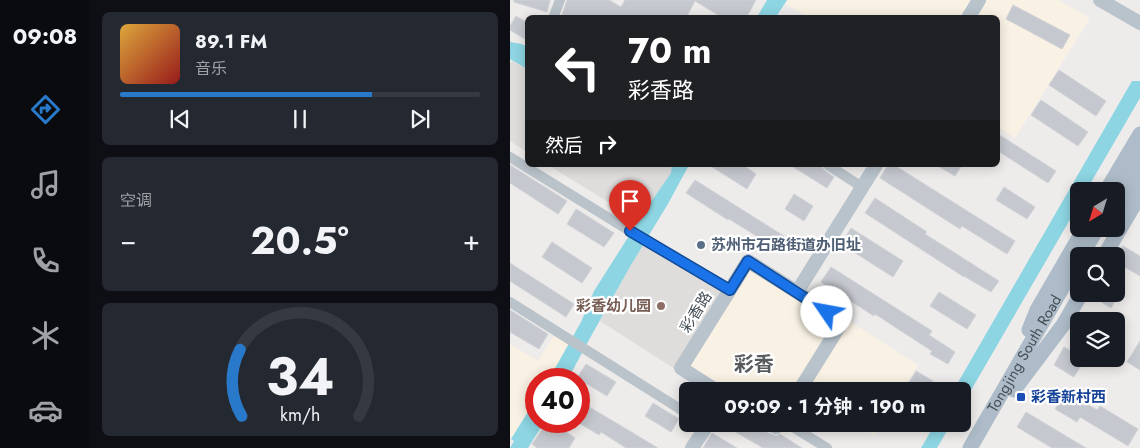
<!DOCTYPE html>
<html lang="zh">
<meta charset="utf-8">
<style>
:root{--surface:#171b24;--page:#242831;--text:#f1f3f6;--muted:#9ea1a6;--line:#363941;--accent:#2979ca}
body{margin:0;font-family:Jost,"Noto Sans SC",sans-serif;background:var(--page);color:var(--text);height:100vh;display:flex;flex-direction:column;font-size:19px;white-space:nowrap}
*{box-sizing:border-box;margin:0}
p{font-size:16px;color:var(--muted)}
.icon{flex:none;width:28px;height:28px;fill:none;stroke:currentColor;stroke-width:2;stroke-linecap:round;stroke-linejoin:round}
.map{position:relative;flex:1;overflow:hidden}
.side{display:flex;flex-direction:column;gap:12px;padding:12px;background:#0d0f14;width:420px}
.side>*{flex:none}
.banner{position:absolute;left:15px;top:15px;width:475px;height:152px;border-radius:8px;box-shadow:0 2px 12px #0003;background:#202124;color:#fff;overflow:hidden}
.needle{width:32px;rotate:218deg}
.controls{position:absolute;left:560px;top:182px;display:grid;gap:10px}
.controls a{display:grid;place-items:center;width:55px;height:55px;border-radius:8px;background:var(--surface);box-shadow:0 2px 12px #0003;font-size:25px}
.speed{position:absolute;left:15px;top:368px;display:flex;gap:10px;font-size:25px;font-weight:700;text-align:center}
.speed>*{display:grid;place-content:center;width:65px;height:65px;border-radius:50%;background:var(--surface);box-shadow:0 2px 12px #0003;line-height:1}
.speed .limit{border:8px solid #d22;background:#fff;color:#111}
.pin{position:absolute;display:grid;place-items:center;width:42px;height:42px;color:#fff;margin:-51px -21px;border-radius:50% 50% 50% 0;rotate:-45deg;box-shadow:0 0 5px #0007}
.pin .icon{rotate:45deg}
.me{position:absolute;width:55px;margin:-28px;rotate:303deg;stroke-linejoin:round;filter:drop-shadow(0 0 4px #0008)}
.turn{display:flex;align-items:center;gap:18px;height:105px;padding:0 20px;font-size:22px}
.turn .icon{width:65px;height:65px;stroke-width:2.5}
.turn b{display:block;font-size:35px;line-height:42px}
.then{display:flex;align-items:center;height:48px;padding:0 20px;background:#0003;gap:10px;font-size:19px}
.big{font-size:38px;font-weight:700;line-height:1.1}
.side .card{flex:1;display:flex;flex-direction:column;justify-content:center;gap:8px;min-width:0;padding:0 18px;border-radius:8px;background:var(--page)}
.side .dial{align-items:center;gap:0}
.dial svg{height:130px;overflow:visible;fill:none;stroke:var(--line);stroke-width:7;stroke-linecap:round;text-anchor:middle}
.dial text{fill:var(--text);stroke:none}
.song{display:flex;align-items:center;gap:15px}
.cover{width:60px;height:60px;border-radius:8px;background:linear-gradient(135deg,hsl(40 70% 55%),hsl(0 70% 35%))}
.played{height:5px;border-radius:2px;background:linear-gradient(90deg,var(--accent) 70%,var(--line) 70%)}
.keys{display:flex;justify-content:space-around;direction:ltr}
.heat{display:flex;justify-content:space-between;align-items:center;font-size:28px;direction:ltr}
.trip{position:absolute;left:169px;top:382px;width:292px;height:50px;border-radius:8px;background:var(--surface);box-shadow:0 2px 12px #0003;font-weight:700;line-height:50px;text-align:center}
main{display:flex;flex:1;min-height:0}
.tabs{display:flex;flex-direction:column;width:90px;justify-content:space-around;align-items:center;background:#090b0e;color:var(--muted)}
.tabs .icon{width:35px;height:35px}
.tabs .active{color:var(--accent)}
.tabs b{font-size:22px;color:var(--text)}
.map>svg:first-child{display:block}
.commercial{fill:#f9f2e4}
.education{fill:#dfdcdc}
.water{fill:#8dd5e2}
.building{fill:#c5c8ce;stroke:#d0d2d6}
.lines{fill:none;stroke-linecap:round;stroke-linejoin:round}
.street{stroke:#bac3ca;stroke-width:10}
.secondary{stroke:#b8c3cc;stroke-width:14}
.primary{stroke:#adbcc8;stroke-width:15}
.route-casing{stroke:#114b97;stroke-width:12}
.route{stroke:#1a73e8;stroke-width:9}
.service-dot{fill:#5c6f8a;stroke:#fff;stroke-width:2}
.education-dot{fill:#8d6e63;stroke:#fff;stroke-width:2}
.transit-dot{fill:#1a4fb4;stroke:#fff;stroke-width:2}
.labels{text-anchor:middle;stroke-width:4.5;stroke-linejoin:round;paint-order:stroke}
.service-label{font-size:15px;font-weight:bold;fill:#4e5e75;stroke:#fff;text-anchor:start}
.education-label{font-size:15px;font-weight:bold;fill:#785e54;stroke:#fff;text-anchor:end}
.street-label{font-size:15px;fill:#454f56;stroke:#fff}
.transit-label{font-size:15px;font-weight:bold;fill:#164399;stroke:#fff;text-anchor:start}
.district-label{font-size:20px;font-weight:bold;fill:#595c5f;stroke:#fff}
</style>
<main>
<nav class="tabs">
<b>09:08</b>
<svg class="icon active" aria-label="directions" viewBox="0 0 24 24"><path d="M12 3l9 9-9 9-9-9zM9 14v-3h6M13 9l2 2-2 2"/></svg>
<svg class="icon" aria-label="music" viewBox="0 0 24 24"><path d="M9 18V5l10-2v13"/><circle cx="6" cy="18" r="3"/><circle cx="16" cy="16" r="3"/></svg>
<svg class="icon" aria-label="phone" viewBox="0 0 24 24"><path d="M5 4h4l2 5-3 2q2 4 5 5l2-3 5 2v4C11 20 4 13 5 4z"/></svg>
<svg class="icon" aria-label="climate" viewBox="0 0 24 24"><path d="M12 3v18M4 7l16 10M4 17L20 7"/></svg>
<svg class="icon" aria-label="car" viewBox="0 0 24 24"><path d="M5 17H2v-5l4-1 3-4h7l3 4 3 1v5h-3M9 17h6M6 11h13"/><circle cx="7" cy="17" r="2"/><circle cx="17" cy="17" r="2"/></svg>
</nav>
<section class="side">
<div class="card">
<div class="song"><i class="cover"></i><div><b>89.1 FM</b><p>音乐</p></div></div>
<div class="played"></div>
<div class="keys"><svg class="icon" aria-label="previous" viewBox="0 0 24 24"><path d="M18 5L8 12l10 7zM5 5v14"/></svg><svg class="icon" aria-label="pause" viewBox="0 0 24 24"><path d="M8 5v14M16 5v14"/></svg><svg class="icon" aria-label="next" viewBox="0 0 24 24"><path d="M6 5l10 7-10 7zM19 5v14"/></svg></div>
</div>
<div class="card"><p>空调</p>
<div class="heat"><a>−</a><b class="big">20.5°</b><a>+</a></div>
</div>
<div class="card dial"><svg viewBox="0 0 100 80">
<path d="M14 69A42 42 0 1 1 86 69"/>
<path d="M14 69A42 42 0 0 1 13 28" stroke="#2979ca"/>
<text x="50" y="56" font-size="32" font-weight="700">34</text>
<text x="50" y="72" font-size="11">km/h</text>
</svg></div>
</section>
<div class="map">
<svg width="630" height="448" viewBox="0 0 630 448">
<rect width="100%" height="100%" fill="#eeebeb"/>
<!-- commercial -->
<path class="commercial" d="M277 0H548L580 18 505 138 488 127V18L299 17 275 4Z
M236 255 408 365 392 391H201L165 369Z
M46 333 60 342 39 379H26V399L1 439 0 438V344L28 361Z
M348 424H372L365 435Z"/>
<!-- education -->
<path class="education" d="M2 61 17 69V152L0 141V64Z
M38 165H164L161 173 129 221Z
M134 242 214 291 165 369 90 321 121 265Z"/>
<!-- water -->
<path class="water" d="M257 0H277L266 17H247Z
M0 42 12 44 17 47V69L0 59Z
M622 81H630V98L576 191H569V204L453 404 452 391H443Z
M162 165H179L159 202 121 265 80 338 58 379H39L71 322 84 291 136 209 161 173Z
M26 399V421H35L18 448H0L4 441 1 439Z
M425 424H441L427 448H411Z"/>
<!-- building -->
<path class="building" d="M4 0H40L37 12 4 2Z
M57 0H99L111 7 115 0H246L236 18H213L185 1 176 18H51Z
M503 5 560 35 552 49 496 19Z
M6 16 18 23V41L0 30V26Z
M549 70 596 101 586 116 539 85Z
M531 100 578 132 568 146 521 115Z
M488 134 546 171 538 183 488 151Z
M0 165 57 201 48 214 0 183Z
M199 165H233L246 174 237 189Z
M280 165H311L314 170 324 177 317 188Z
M378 165H384L505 241 497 254 452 226 450 229 370 178Z
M426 165H452L445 176Z
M185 180 282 241 274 253 219 219 218 220 176 193Z
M494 187 525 207 517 219 486 200Z
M284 194 303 206 294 221 275 209Z
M365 198 417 232 415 234 489 281 481 292 454 276V277L355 213Z
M66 209 104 233 94 247 57 224Z
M341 228 393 261 383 277 331 244Z
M42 242 82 268 72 283 32 257Z
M613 246 630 256V276L606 262V258Z
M0 263 64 304 56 317 0 281Z
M321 267 422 331 419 335 445 352 438 364 420 354 422 351 365 314 364 316 311 282Z
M429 292 466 315 457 329 420 306Z
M587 294H609L601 308 585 298Z
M0 310 38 334 29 349 0 332Z
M630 341V370L617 362Z
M554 347 569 356V359H575L564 377 544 365Z
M76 364 106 382 97 396 67 378Z
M406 371 423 381 417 391H406L397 386Z
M556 392 587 410 590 406 628 429 618 446 570 417 567 422 545 409Z
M69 401 108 424 148 448H116L91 432 89 435 69 423Z
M143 403 169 419 161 432 135 416Z
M516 412 576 448H542L507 427Z
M38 421H41L65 438 59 448H27L22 444Z
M212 424H251L252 428 256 432 263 435 267 436 270 434 292 448H253Z
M202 433 227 448H193Z"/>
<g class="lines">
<!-- street -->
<path class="street" d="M43 18 50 0
M0 157 136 241 220 290
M318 165 352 187
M0 302 178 414
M278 424 317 448"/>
<!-- secondary -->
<path class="secondary" d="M590 0 630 23
M458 18 469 0
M287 292 332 322 289 391
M207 391 171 368 238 261 287 292 366 165
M260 424 266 427 269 424
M182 448 198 424"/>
<!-- primary -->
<g class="primary">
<path d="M614 182 630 155"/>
<path d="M596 191 630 134"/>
<path d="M606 215 630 174"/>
<path d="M571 256 587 229"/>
<path d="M594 256 630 195"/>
<path d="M519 330 527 310 574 229"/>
<path d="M504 390 553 325 571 294"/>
<path id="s1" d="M460 448 569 259"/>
</g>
</g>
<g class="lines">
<defs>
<path id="route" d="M120 231 220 290 238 261 317 312"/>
</defs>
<!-- route casing -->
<use href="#route" class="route-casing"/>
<!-- route -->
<use href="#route" class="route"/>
</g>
<!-- markers -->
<circle class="service-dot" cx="191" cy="245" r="5"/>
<circle class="education-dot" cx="151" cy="306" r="5"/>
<rect class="transit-dot" x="506" y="392" width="10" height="10" rx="2.5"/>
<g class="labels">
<!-- service labels -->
<g class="service-label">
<text x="201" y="250">苏州市石路街道办旧址</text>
</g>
<!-- education labels -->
<g class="education-label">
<text x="141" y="311">彩香幼儿园</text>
</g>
<!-- street labels -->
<g class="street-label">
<text transform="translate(186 312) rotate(-58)" y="5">彩香路</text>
<text dy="5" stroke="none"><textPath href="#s1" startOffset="109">Tongjing South Road</textPath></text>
</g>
<!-- transit labels -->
<g class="transit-label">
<text x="521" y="402">彩香新村西</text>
</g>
<!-- district labels -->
<g class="district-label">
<text x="244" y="371">彩香</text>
</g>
</g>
</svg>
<div class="controls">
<a><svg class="needle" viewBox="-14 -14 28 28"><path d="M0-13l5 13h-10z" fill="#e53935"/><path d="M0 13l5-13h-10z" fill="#9ea1a6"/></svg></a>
<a><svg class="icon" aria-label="search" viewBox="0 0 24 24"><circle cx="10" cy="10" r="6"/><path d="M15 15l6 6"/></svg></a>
<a><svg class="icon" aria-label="layers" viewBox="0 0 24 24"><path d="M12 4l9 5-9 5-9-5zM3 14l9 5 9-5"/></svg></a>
</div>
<div class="speed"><div class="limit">40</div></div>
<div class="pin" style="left:120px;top:231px;background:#d93025"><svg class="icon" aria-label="arrive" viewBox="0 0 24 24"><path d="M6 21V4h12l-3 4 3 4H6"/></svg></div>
<svg class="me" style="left:317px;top:312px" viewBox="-20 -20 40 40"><circle r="19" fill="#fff"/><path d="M0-13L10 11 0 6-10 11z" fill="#1a73e8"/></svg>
<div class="trip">09:09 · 1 分钟 · 190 m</div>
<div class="banner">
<div class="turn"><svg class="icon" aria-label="left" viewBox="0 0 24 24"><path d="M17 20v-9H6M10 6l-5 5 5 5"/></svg><div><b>70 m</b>彩香路</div></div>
<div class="then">然后<svg class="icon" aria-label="right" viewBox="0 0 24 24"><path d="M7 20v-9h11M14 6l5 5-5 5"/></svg></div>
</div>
</div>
</main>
